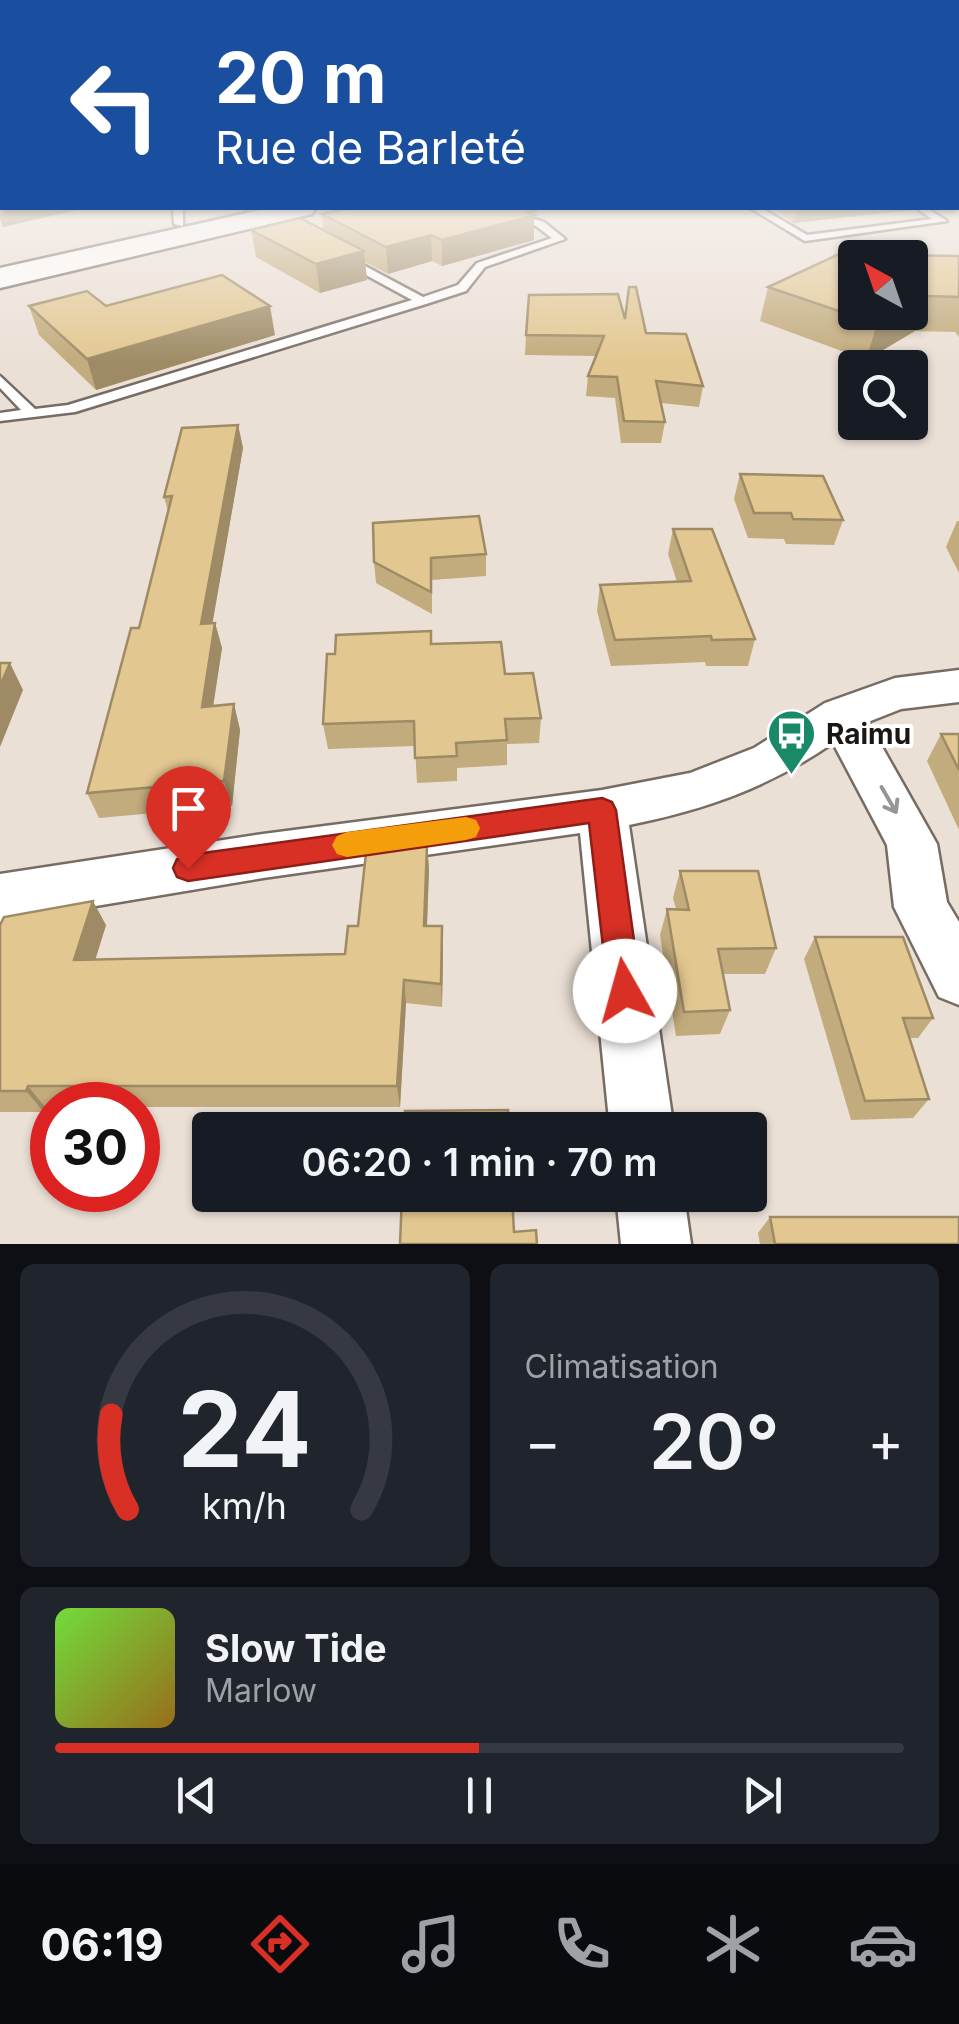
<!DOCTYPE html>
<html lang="fr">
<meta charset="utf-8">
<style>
:root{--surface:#171b24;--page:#20242c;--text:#f1f3f6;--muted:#9ea1a6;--line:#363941;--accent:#d93025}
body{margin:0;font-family:Inter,sans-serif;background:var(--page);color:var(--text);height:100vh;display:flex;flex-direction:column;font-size:38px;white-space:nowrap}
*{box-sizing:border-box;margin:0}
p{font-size:32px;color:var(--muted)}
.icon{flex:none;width:55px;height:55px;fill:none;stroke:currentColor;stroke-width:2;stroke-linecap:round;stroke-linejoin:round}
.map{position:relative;height:1244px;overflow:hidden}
.sheet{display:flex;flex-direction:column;gap:20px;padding:20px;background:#0d0f14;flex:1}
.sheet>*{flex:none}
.hud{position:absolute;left:0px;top:0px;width:960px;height:210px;box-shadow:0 2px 8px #0004;background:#1a4fa0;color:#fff;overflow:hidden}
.needle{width:65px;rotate:320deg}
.fabs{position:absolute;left:838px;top:240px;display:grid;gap:20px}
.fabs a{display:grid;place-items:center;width:90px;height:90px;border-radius:10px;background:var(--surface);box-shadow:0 2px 8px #0004;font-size:50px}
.speed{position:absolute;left:30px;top:1082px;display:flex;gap:20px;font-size:50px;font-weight:700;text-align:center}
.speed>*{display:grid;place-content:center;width:130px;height:130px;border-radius:50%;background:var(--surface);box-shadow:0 2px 8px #0004;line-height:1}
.speed .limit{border:15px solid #d22;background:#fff;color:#111}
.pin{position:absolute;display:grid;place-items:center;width:85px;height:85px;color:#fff;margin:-102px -42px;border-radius:50% 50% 50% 0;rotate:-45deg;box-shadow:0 0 10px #0007}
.pin .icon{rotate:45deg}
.me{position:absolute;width:110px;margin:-55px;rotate:353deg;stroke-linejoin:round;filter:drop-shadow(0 0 8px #0008)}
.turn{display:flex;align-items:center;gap:35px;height:210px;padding:0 50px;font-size:45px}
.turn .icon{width:130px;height:130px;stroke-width:2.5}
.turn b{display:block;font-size:70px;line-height:85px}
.big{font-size:75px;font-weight:600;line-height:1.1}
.sheet .tile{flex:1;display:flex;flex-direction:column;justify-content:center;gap:15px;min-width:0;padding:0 35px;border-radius:15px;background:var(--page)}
.sheet .dial{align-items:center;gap:0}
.dial svg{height:260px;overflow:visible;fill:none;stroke:var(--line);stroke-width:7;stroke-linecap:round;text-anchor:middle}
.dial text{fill:var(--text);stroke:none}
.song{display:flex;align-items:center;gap:30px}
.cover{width:120px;height:120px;border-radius:15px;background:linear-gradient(135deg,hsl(100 70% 55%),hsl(40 70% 35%))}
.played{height:10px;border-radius:5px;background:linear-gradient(90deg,var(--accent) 50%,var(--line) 50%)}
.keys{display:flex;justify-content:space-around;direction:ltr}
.heat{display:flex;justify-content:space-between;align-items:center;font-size:55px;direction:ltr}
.sheet .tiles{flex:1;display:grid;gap:20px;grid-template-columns:1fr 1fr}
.tile:last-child{grid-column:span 2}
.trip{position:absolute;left:192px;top:1112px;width:575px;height:100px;border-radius:10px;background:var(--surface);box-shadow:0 2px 8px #0004;font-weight:600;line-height:100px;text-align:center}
.dock{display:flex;height:160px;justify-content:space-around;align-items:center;background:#090b0e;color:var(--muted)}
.dock .icon{width:70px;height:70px}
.dock .selected{color:var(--accent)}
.dock b{font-size:45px;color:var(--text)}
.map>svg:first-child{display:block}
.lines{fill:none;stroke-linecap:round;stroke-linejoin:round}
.service-casing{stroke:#766c63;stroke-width:5}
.minor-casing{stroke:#766c63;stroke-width:5}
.primary-casing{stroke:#766c63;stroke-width:5}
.service{fill:#fff;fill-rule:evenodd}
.minor{fill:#fff;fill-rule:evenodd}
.primary{fill:#fff;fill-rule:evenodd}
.wall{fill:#c2ab7c}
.shaded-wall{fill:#9e8b65}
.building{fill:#e2c790;stroke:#9e8b65;stroke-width:2.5}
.oneway{stroke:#989695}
.route{fill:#d93025;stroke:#8d1f18;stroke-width:2.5}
.slow{fill:#f59e0b}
.labels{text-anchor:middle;stroke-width:8;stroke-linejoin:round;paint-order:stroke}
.poi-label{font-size:28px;font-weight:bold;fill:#1a1613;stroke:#fff;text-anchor:start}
</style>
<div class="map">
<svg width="959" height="1244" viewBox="0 0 959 1244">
<rect width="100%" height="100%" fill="#ebe0d6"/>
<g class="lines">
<defs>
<path id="service" d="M173 208H183V226L174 224Z
M243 208H255L250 211Z
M750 208H761L807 235 932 219 916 208H927L947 221 805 241Z
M510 212 544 222 565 239 485 267 466 291 426 304 75 412 0 421V413L21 410 0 388V376L35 409 68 405 412 300 342 262V258H350L423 297 458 285 477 263 552 238 536 226 510 216Z"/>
<path id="minor" d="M959 670V702L901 709 868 722 937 844 947 902 959 922V1005L939 997 894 907 887 845 833 743C767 788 707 809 629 825L674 1130H610L580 833 263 878 0 922V874L263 834 602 790 690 773 754 748 825 703 895 678Z
M616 1195H684L691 1244H621Z"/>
<path id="primary" d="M269 208H316L312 214 0 288V268Z"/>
</defs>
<!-- service casing -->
<use href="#service" class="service-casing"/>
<!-- minor casing -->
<use href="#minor" class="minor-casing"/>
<!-- primary casing -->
<use href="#primary" class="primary-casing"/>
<!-- service -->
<use href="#service" class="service"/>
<!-- minor -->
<use href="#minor" class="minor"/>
<!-- primary -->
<use href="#primary" class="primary"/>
</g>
<!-- wall -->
<path class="wall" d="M0 195 2 208H105L77 210 3 227 0 218Z
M775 208H914L913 210 793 223Z
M322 214H534V240L442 266 432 261 388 274 365 262 367 280 320 293 256 257 251 230H323Z
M959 256V337L955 332 915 331 866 360 760 321 768 287Z
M29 306H106L275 335 96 390 39 335Z
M625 319 646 333 703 386 699 407 661 403 665 422 661 443H621L615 398 586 396 588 376 596 356 525 355 526 335Z
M238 425 243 448 212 623H215L222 648 213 706 234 704 240 730 232 806 99 818 87 793 139 628 168 511 164 497Z
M740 474 843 520 834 545 786 544 784 539 748 538 734 499Z
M957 521H959V573L946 547Z
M673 529 755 639 748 666H706L705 662 611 666 597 611 600 585 677 582 668 554Z
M486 554V576L432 580V614L376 583 374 562Z
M432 644 505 674 541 718 539 743 507 744V765L457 768V781L417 783 415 746 328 749 323 724Z
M941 734H959V830L927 761Z
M427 845 429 869 427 926 443 949 442 1007 406 1003 400 1107H138V1105H52V1107H45L44 1112H0V925H106L95 960 345 954 358 926Z
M680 871 776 948 765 974H723L730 1010 720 1034 676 1036 660 935 667 909H676L673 898Z
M815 937 933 1018 918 1038H909L929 1099 913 1118 851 1120 804 959Z
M770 1217 959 1244H760L758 1233Z"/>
<!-- shaded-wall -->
<path class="shaded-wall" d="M0 201H2V208H77V210L3 227 0 218Z
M797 208H914L913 210 793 223Z
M534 211V240L442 266V240Z
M431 235 432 261 388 274 386 247Z
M364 251 367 280 320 293 316 264Z
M927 296 915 331 866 360 877 324 897 312H910V306Z
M270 306 275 335 96 390 87 359Z
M238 425 243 448 208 649 201 624Z
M215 623 222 648 209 733 202 707Z
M10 663 23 690 0 747V686Z
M234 704 240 730 232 806 224 781Z
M427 845 429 869 426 949 424 926Z
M93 901 106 925 88 983 74 960Z
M442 926 443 949 442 1007 441 984Z
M404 980 406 1003 400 1107 397 1086Z
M28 1086 45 1107 44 1112 26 1091Z"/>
<!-- building -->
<path class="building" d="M350 208H526L534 211 528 212 535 215 442 240 431 235 386 247 322 214Z
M300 218 364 251 316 264 251 230Z
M839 254 959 256V297L927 296 910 306V258H855V312H897L877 324 768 287Z
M222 275 270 306 87 359 29 306 87 291 106 306Z
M629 287H636L646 333 686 334 703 386 656 381 665 422 624 421 617 377 588 376 604 336 526 335 529 295 618 294 625 319Z
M238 425 201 624 215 623 202 707 234 704 224 781 87 793 131 628H139L172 496 164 497 182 428Z
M740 474 823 476 843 520 793 519 791 513H754Z
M479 516 486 554 431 558V592L374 562 373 523Z
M673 529H712L755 639 712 640 711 636 615 640 600 585 691 581Z
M431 631V644L501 642 505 674 533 673 541 718 505 719 507 740 456 743 457 756 415 758 414 721 323 724 327 654H335L336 635Z
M0 663H10L0 686Z
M941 734H959V770Z
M427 845 424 926H442L441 984 404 980 397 1086H28L26 1091H0V925L4 917 93 901 74 960 345 954 348 926H358L366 853Z
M680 871H758L776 948 718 949 730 1010 684 1012 667 909 689 910Z
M815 937H903L933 1018H903L929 1099 865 1101Z
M508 1110 509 1130H404L405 1111Z
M402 1195H512L514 1232 536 1230 537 1244H400Z
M770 1217H959V1244H775Z"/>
<!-- one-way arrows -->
<defs><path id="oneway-shaft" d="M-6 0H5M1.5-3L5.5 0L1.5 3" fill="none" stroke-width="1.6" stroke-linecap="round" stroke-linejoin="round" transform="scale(2.5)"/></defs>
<use class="oneway" href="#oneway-shaft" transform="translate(889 800) rotate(60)"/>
<!-- sky -->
<linearGradient id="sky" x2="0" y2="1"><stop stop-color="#9cbcc4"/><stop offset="0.52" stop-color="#f6f1ed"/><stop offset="1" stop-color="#f6f1ed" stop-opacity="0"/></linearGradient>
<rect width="959" height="362" fill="url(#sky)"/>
<!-- route -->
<path class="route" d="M602 798 612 802 616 810 641 991 636 1002 625 1007 613 1002 608 991 589 823 188 881 177 877 173 868 177 859 188 855Z"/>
<!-- slow -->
<path class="slow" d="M466 817 476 820 480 828 476 837 466 840 347 857 337 854 332 845 337 836 347 832Z"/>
<!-- icons -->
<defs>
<symbol id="bus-pin" viewBox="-11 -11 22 30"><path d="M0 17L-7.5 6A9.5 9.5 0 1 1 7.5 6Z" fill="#1a8968" stroke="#fff"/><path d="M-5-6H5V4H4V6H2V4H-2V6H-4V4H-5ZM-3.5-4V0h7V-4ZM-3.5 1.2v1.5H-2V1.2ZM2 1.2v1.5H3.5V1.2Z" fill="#fff"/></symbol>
</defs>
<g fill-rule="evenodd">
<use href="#bus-pin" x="764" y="706" width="55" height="75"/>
</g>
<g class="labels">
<!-- poi labels -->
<g class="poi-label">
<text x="826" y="744">Raimu</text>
</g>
</g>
</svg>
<div class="fabs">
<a><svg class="needle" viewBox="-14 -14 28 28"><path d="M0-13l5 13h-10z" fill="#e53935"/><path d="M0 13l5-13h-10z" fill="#9ea1a6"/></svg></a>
<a><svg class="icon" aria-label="search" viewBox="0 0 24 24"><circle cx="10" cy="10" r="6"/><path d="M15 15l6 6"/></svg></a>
</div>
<div class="speed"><div class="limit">30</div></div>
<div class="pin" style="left:188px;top:868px;background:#d93025"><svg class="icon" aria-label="arrive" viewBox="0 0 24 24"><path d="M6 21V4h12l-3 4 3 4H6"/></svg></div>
<svg class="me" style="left:625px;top:991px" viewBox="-20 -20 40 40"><circle r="19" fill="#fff"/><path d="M0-13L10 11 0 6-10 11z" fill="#d93025"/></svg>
<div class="trip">06:20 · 1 min · 70 m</div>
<div class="hud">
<div class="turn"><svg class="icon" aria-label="left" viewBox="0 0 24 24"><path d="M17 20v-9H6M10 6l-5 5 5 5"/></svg><div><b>20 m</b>Rue de Barleté</div></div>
</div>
</div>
<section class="sheet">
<div class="tiles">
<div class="tile dial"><svg viewBox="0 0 100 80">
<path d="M14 69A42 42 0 1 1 86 69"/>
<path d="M14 69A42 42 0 0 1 9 40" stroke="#d93025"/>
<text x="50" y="56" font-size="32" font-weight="700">24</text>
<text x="50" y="72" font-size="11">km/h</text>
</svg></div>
<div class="tile"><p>Climatisation</p>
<div class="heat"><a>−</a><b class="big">20°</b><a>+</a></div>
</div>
<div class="tile">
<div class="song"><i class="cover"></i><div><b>Slow Tide</b><p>Marlow</p></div></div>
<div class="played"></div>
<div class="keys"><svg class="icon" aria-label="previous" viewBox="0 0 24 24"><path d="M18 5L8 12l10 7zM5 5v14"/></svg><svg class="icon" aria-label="pause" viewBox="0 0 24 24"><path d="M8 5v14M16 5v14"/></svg><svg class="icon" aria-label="next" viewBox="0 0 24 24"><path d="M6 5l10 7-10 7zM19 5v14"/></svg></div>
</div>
</div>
</section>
<nav class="dock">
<b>06:19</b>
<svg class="icon selected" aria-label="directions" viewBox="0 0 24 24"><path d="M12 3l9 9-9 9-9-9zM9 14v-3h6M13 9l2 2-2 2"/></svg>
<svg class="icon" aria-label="music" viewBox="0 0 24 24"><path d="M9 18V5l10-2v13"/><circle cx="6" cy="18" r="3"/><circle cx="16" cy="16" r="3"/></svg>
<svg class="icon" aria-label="phone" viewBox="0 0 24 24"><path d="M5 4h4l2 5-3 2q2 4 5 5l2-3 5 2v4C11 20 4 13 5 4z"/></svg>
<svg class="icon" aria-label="climate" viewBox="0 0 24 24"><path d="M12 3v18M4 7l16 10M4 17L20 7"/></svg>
<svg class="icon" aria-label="car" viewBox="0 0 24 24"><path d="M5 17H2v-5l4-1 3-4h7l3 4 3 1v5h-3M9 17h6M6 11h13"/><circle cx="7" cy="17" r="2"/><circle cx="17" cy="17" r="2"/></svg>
</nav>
